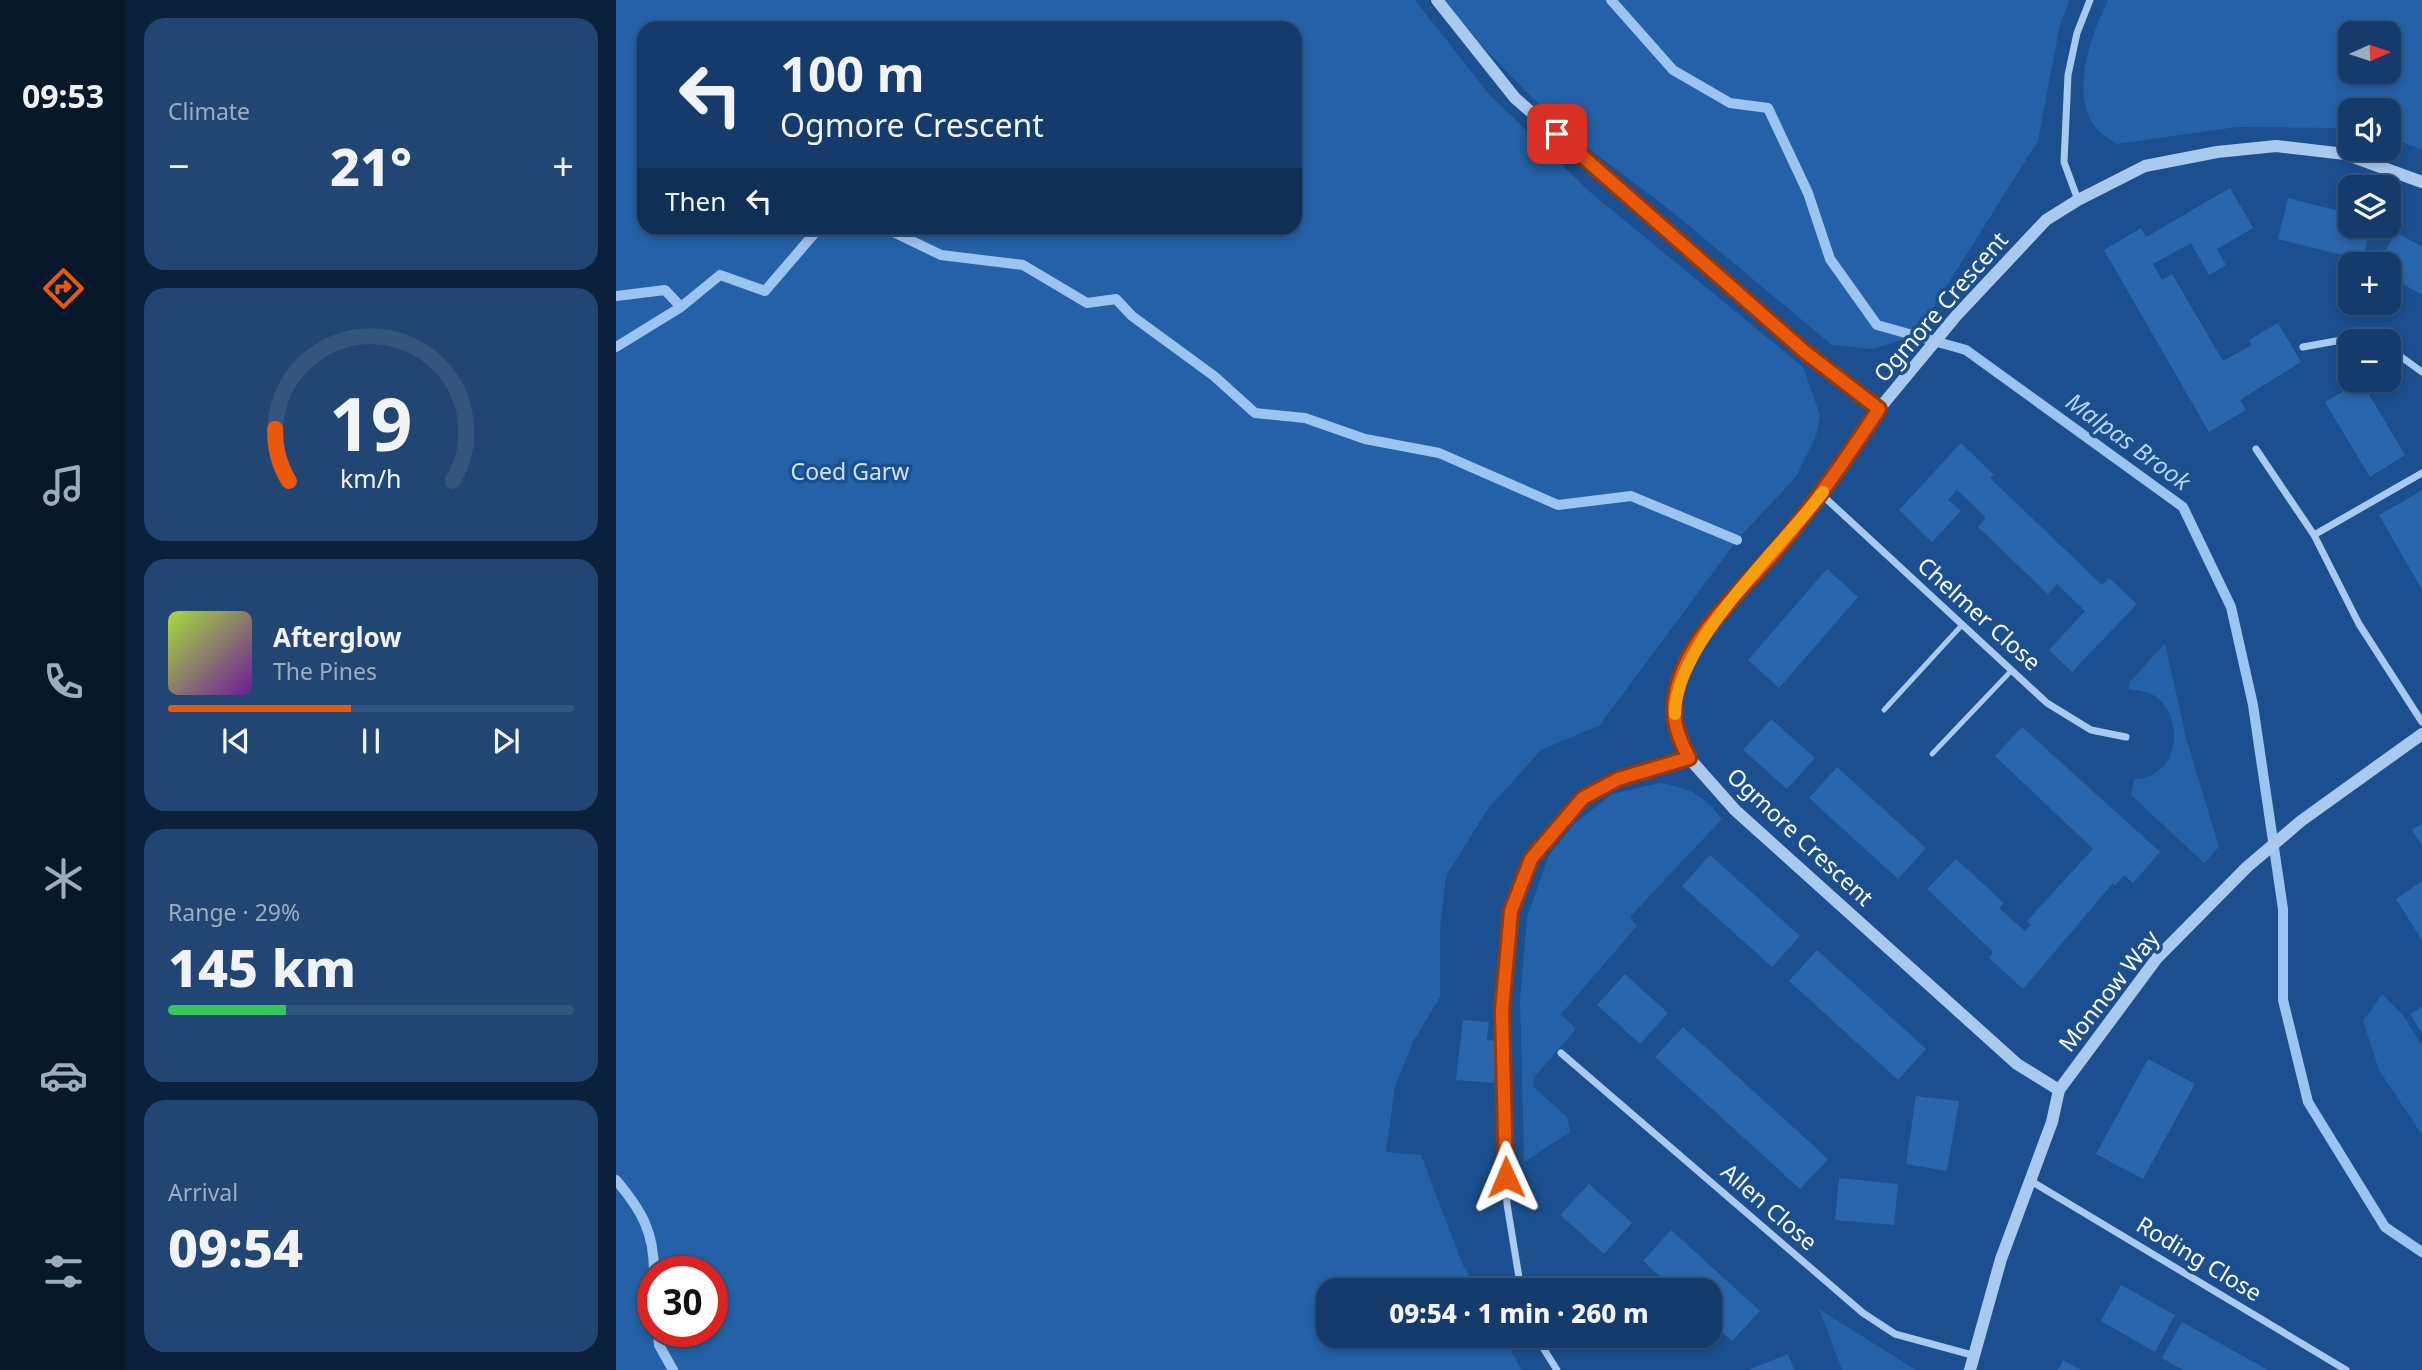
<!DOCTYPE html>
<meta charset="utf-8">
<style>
:root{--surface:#143b6b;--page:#214673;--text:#f1f3f6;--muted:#9dadc1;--line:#33557e;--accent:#ea580c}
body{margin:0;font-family:"Noto Sans",sans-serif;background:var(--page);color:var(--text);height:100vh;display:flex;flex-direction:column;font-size:26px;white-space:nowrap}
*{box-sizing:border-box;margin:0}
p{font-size:23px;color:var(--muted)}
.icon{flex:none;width:38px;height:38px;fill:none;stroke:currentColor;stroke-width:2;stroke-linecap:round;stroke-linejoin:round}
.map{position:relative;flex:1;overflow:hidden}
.drawer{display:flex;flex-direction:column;gap:18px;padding:18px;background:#0b203b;width:490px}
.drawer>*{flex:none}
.top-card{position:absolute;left:21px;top:21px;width:665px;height:214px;border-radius:21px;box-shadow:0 4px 10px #0003,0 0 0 2px var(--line);background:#143b6b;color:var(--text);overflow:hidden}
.needle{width:46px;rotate:87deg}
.tools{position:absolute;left:1722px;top:21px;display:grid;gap:14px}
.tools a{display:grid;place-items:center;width:63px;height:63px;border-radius:14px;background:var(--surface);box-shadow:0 4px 10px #0003,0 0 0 2px var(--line);font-size:35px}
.speed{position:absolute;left:21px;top:1256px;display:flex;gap:14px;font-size:35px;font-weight:700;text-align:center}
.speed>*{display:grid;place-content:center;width:91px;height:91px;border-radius:50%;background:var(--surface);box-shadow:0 4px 10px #0003,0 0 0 2px var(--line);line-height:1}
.speed .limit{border:10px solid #d22;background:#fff;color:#111}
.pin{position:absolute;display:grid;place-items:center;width:60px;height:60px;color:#fff;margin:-30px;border-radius:14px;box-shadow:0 4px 10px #0006}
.me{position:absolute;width:77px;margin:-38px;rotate:359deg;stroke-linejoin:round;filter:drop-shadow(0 0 5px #0008)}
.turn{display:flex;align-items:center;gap:24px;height:147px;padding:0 28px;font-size:32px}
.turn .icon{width:91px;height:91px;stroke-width:2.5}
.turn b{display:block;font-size:49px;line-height:60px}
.then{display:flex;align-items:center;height:66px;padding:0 28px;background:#0003;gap:14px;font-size:26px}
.big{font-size:52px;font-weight:800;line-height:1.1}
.drawer .widget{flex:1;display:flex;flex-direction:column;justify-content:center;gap:10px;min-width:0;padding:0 24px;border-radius:21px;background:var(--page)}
.drawer .dial{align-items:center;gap:0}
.dial svg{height:182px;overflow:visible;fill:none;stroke:var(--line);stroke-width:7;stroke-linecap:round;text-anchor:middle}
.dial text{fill:var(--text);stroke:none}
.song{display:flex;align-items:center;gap:21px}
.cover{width:84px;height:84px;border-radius:10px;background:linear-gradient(135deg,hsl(80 70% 55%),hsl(280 70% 35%))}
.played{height:7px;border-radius:4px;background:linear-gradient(90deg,var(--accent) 45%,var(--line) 45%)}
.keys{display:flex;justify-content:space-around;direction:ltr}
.heat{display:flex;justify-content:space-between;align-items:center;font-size:38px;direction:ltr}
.charge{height:10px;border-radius:5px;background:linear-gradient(90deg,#34c759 29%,var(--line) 0)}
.trip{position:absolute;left:700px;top:1278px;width:406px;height:70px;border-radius:21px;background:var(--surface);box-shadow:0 4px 10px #0003,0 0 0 2px var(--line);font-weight:800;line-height:70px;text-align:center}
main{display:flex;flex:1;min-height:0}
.menu{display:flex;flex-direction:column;width:126px;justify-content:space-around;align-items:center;background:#08182b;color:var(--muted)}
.menu .icon{width:49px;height:49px}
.menu .selected{color:var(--accent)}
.menu b{font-size:32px;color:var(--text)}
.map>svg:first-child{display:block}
.green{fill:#2461a8;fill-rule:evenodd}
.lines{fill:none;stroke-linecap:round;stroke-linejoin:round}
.stream{stroke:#9cc4f0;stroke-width:10}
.building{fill:#2a66ad}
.service{stroke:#a9c9ee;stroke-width:5}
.minor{stroke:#a9c9ee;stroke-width:7}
.tertiary{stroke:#a9c9ee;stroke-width:12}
.route-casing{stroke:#983908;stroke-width:18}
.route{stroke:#ea580c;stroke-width:12}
.slow{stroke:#f59e0b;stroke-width:12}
.labels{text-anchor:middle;stroke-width:7;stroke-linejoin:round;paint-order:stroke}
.street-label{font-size:23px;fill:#fff;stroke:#1b4f8f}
.park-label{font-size:23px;fill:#cfe3fa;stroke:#1b4f8f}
.water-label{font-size:24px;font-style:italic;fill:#b5d3f5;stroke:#1b4f8f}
</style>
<main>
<nav class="menu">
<b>09:53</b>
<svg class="icon selected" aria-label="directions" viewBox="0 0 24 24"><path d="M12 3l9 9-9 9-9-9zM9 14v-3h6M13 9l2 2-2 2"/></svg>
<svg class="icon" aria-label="music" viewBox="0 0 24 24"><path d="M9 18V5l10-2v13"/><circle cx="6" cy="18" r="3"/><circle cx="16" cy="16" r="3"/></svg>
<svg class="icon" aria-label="phone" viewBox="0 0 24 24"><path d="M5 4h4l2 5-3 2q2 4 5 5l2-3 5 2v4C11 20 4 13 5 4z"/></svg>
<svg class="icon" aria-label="climate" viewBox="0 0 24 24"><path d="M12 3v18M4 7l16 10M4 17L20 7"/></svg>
<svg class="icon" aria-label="car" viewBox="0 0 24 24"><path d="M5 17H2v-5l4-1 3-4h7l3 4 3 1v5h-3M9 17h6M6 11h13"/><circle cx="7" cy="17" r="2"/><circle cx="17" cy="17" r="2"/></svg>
<svg class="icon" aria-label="filters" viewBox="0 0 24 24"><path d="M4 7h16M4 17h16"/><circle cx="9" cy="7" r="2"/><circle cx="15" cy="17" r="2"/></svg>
</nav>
<section class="drawer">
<div class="widget"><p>Climate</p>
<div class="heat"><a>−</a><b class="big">21°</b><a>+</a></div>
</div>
<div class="widget dial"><svg viewBox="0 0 100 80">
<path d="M14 69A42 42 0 1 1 86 69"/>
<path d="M14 69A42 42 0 0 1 8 46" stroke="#ea580c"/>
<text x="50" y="56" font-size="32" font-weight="700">19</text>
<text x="50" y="72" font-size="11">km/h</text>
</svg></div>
<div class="widget">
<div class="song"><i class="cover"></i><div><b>Afterglow</b><p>The Pines</p></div></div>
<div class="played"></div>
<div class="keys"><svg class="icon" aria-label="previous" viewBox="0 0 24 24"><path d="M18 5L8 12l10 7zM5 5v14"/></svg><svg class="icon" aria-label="pause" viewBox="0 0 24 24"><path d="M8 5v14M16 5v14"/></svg><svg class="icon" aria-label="next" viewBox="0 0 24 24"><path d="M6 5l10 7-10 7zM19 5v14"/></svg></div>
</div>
<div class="widget"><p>Range · 29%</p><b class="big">145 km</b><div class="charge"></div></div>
<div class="widget"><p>Arrival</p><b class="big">09:54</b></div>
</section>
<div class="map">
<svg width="1806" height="1370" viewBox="0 0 1806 1370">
<rect width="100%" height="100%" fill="#1b4f8f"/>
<!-- green -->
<path class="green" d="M0 0H799L873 94 974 192 1187 367 1204 415 1201 433 1180 477 1121 540 984 725 925 750 871 810 830 876 824 930V997L797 1042 779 1087 770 1152 805 1155 846 1263 861 1290H712V1335H886L906 1370H0ZM28 28H679V228H28ZM96 1272V1332H37V1272Z
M829 0H1454L1444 24 1422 141 1299 336 1256 349 1216 345 1054 210 948 130 865 45Z
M1492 0H1806V150L1773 136V110H1734V128L1621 127 1501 144C1494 139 1484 134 1479 127 1453 92 1476 34 1492 0ZM1734 33H1773V72H1734Z
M1549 643 1570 738 1603 847 1588 863 1515 795 1518 779C1559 779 1570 727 1544 700 1535 691 1523 691 1512 689L1513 683Z
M1044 783C1076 789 1086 794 1106 819L1014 917 1021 926 945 1014 960 1029 918 1078 917 1086 951 1117 954 1132 908 1162 904 999 911 917 933 855 958 824 996 794Z
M1766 994 1786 1014 1806 1045V1135L1763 1070 1747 1021Z
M1203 1309 1300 1370H1226Z"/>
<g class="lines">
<!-- stream -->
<path class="stream" d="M995 0 1057 70 1114 103 1152 108 1192 193 1214 259 1261 325 1350 350 1567 507 1615 607 1637 705 1667 909V1000L1692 1102 1769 1227 1806 1252
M269 228 325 255 407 265 471 303 500 299 516 316 598 376 639 413 689 418 749 439 823 453 942 505 1015 496 1121 540
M0 296 49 290 65 307 104 275 149 291 203 228
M0 347 65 307
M0 1180C26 1211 38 1232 38 1272
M42 1332 43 1345 57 1370"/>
</g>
<!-- building -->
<path class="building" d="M1614 188 1637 228 1601 249 1610 265 1593 275 1575 243 1537 264 1546 280 1556 274 1607 361 1636 345 1633 340 1662 323 1685 362 1624 400 1630 410 1593 432 1488 250 1525 228 1530 237Z
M1672 198 1734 214V226H1755L1746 260 1662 239Z
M1780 232 1806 247V295L1773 276V264H1762Z
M1745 381 1789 455 1754 477 1709 402Z
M1345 443 1378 475 1374 478 1486 585 1493 578 1521 604 1456 672 1433 650 1469 611 1441 584 1432 594 1413 576 1362 527 1370 518 1341 490 1332 500 1345 511 1316 542 1283 510Z
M1805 491 1806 492V590L1763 515Z
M1211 569 1242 597 1163 688 1132 660Z
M1155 719 1199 758 1171 789 1127 750Z
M1406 727 1544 852 1517 883 1508 875 1499 886 1497 883 1407 989 1373 958 1377 952 1311 889 1340 859 1388 903 1383 908 1409 931 1415 925 1411 921 1477 849 1379 756Z
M1221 767 1310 848 1282 879 1193 798Z
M1806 824V846L1796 830Z
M1094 855 1184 936 1156 967 1066 886Z
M1806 881V940L1780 899Z
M1201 950 1310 1049 1282 1080 1173 981Z
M1009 974 1052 1013 1024 1044 981 1005Z
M1806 1007V1033L1794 1014Z
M847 1020 873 1022 871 1040 881 1041 878 1083 840 1080Z
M1067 1027 1212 1159 1184 1189 1039 1057Z
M1532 1059 1579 1084 1527 1179 1480 1154Z
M1300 1096 1343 1101 1331 1171 1290 1164Z
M1223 1178 1282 1184 1278 1225 1219 1220Z
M973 1184 1016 1223 988 1254 944 1215Z
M1055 1230 1144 1311 1116 1341 1094 1321V1290H1059L1027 1261Z
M1505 1285 1559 1315 1539 1352 1485 1321Z
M1566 1322 1611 1347 1652 1370H1567L1546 1358Z
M1172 1354 1178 1370H1132Z
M1447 1360 1465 1370H1442Z"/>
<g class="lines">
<!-- service -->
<path class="service" d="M1268 710 1346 625
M1316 754 1396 670"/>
<!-- minor -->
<path class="minor" d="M1462 200 1448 162 1452 75 1461 33 1474 0
M1687 347 1731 339 1743 341
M1773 348 1806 372
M1640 449 1698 535 1743 624 1806 722
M1205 494 1431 703 1475 730 1510 737
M1698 535 1806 473
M945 1053 1247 1313 1279 1334 1356 1355
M1415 1181 1730 1370
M905 1290 891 1204 886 1010 895 911 915 859 967 798 1002 779 1073 758
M919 1335 941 1370"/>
<!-- tertiary -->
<path class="tertiary" d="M821 0 899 98 1189 352 1263 409
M1443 1090 1401 1064 1119 810 1073 758 1060 730 1059 697 1073 659 1099 621 1162 548 1205 494 1263 409 1340 316 1430 220 1462 200 1529 166 1601 152 1660 146 1729 154 1806 182
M1354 1370 1385 1259 1436 1122 1443 1090 1541 958 1631 867 1685 821 1806 734"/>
</g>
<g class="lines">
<defs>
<path id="route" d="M890 1177 886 1010 895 911 915 859 967 798 1002 779 1073 758C1063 739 1055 719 1059 697 1069 638 1126 591 1162 548 1199 504 1231 457 1263 409L1189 352 941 134"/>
</defs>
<!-- route casing -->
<use href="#route" class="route-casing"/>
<!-- route -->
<use href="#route" class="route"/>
<!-- slow -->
<path class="slow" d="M1059 714C1059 643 1164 549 1207 492"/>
</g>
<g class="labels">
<!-- street labels -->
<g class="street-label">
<text transform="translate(1325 307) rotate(-49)" y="8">Ogmore Crescent</text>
<text transform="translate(1363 614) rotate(42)" y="8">Chelmer Close</text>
<text transform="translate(1184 837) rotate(43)" y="8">Ogmore Crescent</text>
<text transform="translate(1493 991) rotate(-52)" y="8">Monnow Way</text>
<text transform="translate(1153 1207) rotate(41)" y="8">Allen Close</text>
<text transform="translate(1583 1259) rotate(31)" y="8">Roding Close</text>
</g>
<!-- park labels -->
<g class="park-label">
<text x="234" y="480">Coed Garw</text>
</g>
<!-- water labels -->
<g class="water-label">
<text transform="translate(1512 442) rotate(36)" y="8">Malpas Brook</text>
</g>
</g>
</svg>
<div class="tools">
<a><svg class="needle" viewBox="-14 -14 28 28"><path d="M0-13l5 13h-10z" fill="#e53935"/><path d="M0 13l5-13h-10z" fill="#9dadc1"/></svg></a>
<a><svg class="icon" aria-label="sound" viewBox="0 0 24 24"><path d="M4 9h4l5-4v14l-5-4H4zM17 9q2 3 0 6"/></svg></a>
<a><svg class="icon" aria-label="layers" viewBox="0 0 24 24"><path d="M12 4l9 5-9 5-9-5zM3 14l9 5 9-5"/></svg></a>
<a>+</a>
<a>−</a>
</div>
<div class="speed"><div class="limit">30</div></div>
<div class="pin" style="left:941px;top:134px;background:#d93025"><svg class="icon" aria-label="arrive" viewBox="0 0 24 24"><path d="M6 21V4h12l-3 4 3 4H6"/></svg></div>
<svg class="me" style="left:890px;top:1177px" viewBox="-20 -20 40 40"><path d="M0-17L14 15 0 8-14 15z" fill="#ea580c" stroke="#fff" stroke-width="4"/></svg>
<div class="trip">09:54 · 1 min · 260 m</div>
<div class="top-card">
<div class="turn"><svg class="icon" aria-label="left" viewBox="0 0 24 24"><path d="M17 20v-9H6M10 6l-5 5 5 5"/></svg><div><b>100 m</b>Ogmore Crescent</div></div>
<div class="then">Then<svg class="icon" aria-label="left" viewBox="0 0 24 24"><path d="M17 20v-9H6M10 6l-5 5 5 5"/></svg></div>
</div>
</div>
</main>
